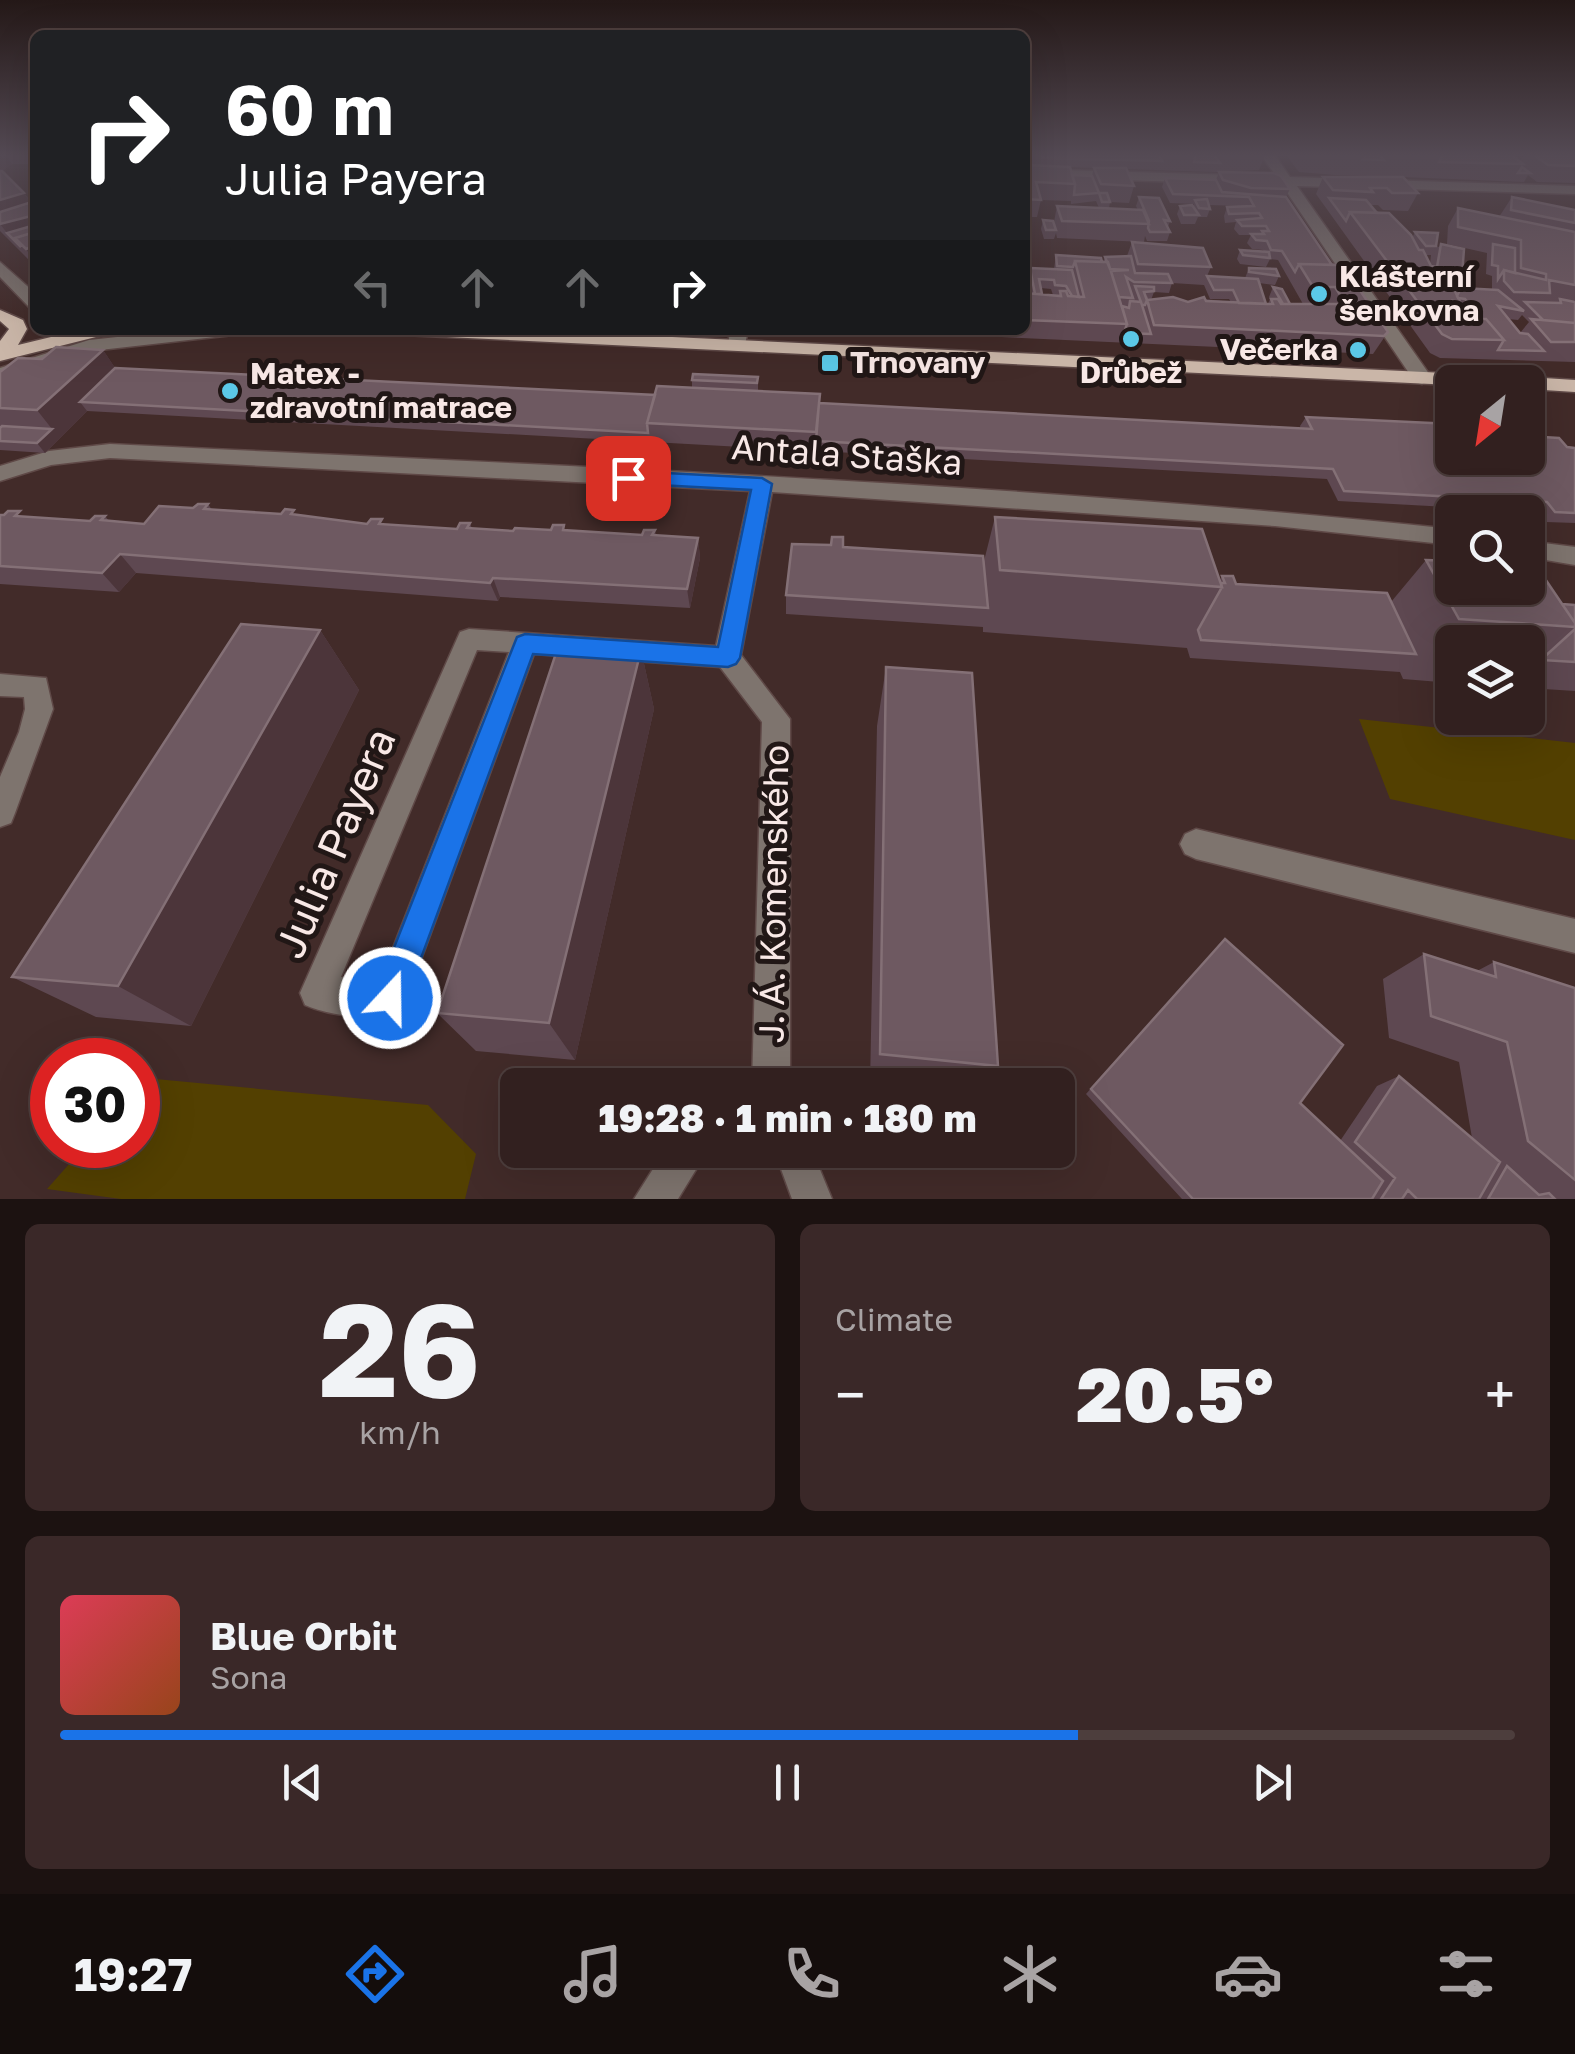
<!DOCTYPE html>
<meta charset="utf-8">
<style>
:root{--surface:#32201f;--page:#3a2828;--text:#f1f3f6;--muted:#a8a3a4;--line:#4d3e3d;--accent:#1a73e8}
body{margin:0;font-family:"Golos Text",sans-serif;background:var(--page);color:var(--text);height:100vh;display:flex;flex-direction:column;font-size:38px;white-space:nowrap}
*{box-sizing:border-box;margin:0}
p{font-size:32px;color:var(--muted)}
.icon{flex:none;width:55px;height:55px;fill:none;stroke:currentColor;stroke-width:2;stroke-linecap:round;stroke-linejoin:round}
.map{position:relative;height:1199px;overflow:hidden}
.side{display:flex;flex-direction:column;gap:25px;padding:25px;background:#1c1211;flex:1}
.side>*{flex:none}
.hud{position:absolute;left:30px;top:30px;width:1000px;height:305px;border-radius:15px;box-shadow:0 10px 40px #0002,0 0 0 2px var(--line);background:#202124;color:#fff;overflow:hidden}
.needle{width:65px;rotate:210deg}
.fabs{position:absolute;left:1435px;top:365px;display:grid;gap:20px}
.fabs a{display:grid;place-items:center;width:110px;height:110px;border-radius:15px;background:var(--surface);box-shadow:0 10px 40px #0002,0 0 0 2px var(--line);font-size:50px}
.speed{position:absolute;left:30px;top:1038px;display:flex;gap:20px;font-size:50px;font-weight:700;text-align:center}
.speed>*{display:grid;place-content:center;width:130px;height:130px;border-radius:50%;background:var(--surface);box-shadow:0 10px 40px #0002,0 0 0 2px var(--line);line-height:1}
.speed .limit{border:15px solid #d22;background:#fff;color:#111}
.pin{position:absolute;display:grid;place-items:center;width:85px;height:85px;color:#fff;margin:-42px;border-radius:20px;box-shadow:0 5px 15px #0006}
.me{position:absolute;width:110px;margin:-55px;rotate:21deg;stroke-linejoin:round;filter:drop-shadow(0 0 8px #0008)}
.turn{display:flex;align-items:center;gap:35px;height:210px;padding:0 30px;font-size:45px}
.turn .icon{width:130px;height:130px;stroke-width:2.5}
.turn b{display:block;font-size:70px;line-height:85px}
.lanes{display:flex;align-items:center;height:95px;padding:0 30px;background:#0003;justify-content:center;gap:50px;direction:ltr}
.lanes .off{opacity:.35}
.big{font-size:75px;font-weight:800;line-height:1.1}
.side .card{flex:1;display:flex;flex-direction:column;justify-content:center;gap:15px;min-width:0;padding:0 35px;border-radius:15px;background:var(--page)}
.side .dial{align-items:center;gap:0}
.dial b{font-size:130px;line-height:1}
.song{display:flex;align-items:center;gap:30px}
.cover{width:120px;height:120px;border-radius:15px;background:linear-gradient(135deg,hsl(350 70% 55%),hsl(20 70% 35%))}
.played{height:10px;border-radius:5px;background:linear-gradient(90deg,var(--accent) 70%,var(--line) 70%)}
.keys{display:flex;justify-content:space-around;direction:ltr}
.heat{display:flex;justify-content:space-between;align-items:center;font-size:55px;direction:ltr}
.side .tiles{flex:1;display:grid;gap:25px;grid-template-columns:1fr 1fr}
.card:last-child{grid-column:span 2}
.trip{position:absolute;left:500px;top:1068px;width:575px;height:100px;border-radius:15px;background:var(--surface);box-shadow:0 10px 40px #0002,0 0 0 2px var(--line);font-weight:800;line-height:100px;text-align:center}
.menu{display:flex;height:160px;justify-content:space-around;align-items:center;background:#140d0c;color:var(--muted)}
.menu .icon{width:70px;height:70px}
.menu .active{color:var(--accent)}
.menu b{font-size:45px;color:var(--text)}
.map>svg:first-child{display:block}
.green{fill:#534001}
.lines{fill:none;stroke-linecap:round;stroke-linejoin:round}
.minor-casing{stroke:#5f4947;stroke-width:3}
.major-casing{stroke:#5f4947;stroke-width:3}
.minor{fill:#7e746e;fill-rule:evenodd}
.major{fill:#cab6a8;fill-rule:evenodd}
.wall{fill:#5e4851;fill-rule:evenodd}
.shaded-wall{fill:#4c353a}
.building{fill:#6e5961;stroke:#847076;stroke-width:2.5;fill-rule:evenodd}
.route{fill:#1a73e8;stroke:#114b97;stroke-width:2.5}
.poi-dot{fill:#5bc8e7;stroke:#211716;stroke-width:4}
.labels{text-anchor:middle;stroke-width:10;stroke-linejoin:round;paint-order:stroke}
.far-poi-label{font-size:30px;font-weight:bold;fill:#f8e8e6;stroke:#211716;text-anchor:start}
.street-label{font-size:35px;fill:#f8e8e6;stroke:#211716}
.near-street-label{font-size:42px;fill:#f8e8e6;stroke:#211716}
</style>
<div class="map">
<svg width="1575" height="1199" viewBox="0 0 1575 1199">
<rect width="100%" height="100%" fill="#422b29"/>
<!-- green -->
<path class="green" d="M1359 719 1575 743V840L1390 799Z
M145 1078 428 1105 476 1154 465 1199H121L47 1189 86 1145H138V1087Z"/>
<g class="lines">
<defs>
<path id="minor" d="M1261 155H1275L1290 177 1575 186V194L1297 186 1432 378 1422 384 1415 382 1282 185 1025 177V169L1276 176Z
M0 262 35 293V308L29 307 0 277Z
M183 330H242L233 335 91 351 0 380V368L89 340Z
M730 330H748L744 350H730L728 346Z
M110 444C557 466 1006 482 1452 529V545L1275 526 772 492 741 655 790 719V1085H752L762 722 720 667 534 654 402 1011C378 1022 329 1016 305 1005L300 993 460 632 469 629 716 646 750 491 110 458 51 465 0 481V466L49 451ZM477 650 509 652 380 981 341 977Z
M1528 541 1575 547V565L1528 557Z
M0 674 46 678 53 709 15 813 11 823 0 827V777L19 732 25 709 24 697 0 696Z
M1196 829 1575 919V953L1196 859 1185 854 1180 844 1185 834Z
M665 1150H708L678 1199H634Z
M774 1150H812L832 1199H792Z"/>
<path id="major" d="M0 310 23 320 27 329 18 345 80 330H111L108 334 0 361V341L9 329 0 321Z
M395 330H521L1509 376 1519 382 1452 385 404 335Z
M1528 377 1575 380V392L1528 389V382H1519Z"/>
</defs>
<!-- minor casing -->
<use href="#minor" class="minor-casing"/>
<!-- major casing -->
<use href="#major" class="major-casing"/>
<!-- minor -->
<use href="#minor" class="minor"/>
<!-- major -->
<use href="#major" class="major"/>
</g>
<!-- wall -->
<path class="wall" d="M0 155H35V164H12L3 170 24 193 31 202 35 201V266L0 231Z
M1025 155H1265L1259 170 1216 172 1126 169 1134 186 1129 203 1110 202 1109 208 1138 210 1136 206 1139 197 1170 221 1168 227 1170 232 1167 241H1147L1145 236 1144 242 1057 238 1056 233 1054 239H1044L1041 229 1043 220 1054 222 1057 206 1099 208 1096 201 1071 204V201L1041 200 1037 217H1025ZM1070 167 1094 168 1092 176 1072 175Z
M1286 155H1515L1514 156 1520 161 1524 155H1575V183L1537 182 1528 175 1524 182 1403 177 1418 193 1408 211 1383 210 1378 205H1370L1377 213 1412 238 1415 232 1436 246 1431 255H1426L1430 264 1431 255 1436 246 1439 247 1441 244 1461 288 1492 290V276L1486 274 1487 253 1447 244 1448 226 1458 208 1499 217 1512 197 1575 210V300L1574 302H1575V362L1440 358 1430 353 1316 194 1323 177H1401L1335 175 1299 172ZM1522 315 1529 322 1520 333 1508 319 1518 320Z
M1219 172 1290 189 1286 197 1332 265 1388 332 1373 354 848 330H1025V293H1031L1028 277 1030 268 1054 269 1056 255 1103 262 1105 257 1127 256 1132 242 1211 267 1207 276 1245 278 1249 268 1279 276 1275 285 1259 283 1266 304H1268L1270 299 1269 297 1273 287 1290 304H1303L1278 260 1270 259 1266 267 1240 264 1237 259 1240 250 1264 252 1263 250 1252 249 1247 243 1251 235H1239L1234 229 1236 222 1225 223 1224 216 1227 207 1245 206 1209 205 1210 209 1207 217H1198L1195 224H1181L1177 214 1180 206 1193 207 1194 204 1170 203 1162 187 1165 178 1216 180ZM1172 283 1204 285 1210 299H1229L1231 302 1205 299 1188 302 1151 300 1154 292 1169 293ZM1041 288 1051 289 1053 295 1042 294Z
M103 350 115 368 655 395 692 388V380L758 377V391L819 403 1301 429 1300 426 1306 417 1575 448V523L1546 522 1539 512 1338 501 1327 479 87 411 45 453 0 450V372L42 359Z
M208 504 212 510 297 515 367 524 457 529 470 523 472 529 513 531 566 530 642 535 655 530 656 536 698 538 700 558 690 608 500 597 498 601 136 573 119 592 0 584V515L90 521 105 516 109 521 144 524Z
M995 517 1220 580 1222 576 1236 584 1391 602 1426 560 1562 604 1575 605V691L1528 688V642H1452V683L1403 679 1400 672 1190 658 1187 648 983 632V627L786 614V595L843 547 984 561Z
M320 630 359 690 191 1026 96 1017 12 977Z
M641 650 654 709 575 1060 476 1051 437 1013Z
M886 667 998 1066 984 1085H870L877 726Z
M1225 939 1300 1103 1340 1141 1377 1086 1399 1076 1472 1138 1459 1062 1389 1038 1383 979 1424 954 1477 971 1494 962 1575 988V1199H1182L1086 1094Z"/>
<!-- shaded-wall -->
<path class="shaded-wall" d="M0 155H6L12 164 3 170 19 194 24 193 35 209V262L26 249 7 233 0 224Z
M103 350 122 378 80 402 87 411 45 453 37 443 52 429 37 410Z
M698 538 700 558 690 608 687 589Z
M120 554 136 573 119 592 102 573Z
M493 578 500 597 498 601 490 583Z
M320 630 359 690 191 1026 118 986Z
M641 650 654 709 575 1060 549 1023Z"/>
<!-- building -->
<path class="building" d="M1043 155H1159L1162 161 1042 158Z
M1196 155H1214L1220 163 1194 162Z
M1366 155H1380L1384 160 1363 159Z
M1443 155H1512L1523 164 1439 162Z
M1534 155H1575V166L1548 165Z
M1025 165 1070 167 1075 184 1036 182 1041 200 1025 199Z
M1522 167 1530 173H1518Z
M1094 168H1126L1134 186 1101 184Z
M0 171H2L24 193 0 200Z
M1219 172 1274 173 1281 176 1290 189 1251 188 1223 180Z
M1072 175 1092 176 1099 193 1074 195 1075 184Z
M1323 177H1403L1418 193H1392L1387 188H1370L1373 192 1333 190Z
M1165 178 1216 180 1222 192 1286 197 1332 265 1299 264 1295 272 1282 251 1271 250 1267 241 1256 240 1251 234H1264L1262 231H1269L1266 226H1242L1237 220 1262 218 1259 213 1229 214 1227 207 1254 206 1249 197 1173 194Z
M1099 193H1107L1110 202H1102Z
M1139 197 1159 198 1170 221 1164 220 1170 232H1150L1148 228 1149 221Z
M1512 197 1575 210V223L1511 210Z
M1329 198 1366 200 1377 213 1350 212 1346 221Z
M1207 199 1210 209 1199 208 1195 200Z
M35 201V215L0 224V212Z
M1192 205 1199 215H1184L1180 206Z
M1057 206 1143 210 1149 224 1062 221Z
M1458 208 1575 232V285L1549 280 1550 293 1514 292 1504 281V270L1546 280V274L1521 268V240L1458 227Z
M1350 212 1389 213 1411 235 1419 250H1423L1431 266 1437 267 1441 244 1464 249 1461 289H1454L1460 302 1454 301 1469 319H1486L1504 340 1452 339 1442 334ZM1418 272H1437L1435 288Z
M1043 220 1053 221 1056 230H1046Z
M35 225V232L15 238 21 247 7 233Z
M35 232V246L26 249 15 238Z
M1415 232 1438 233 1436 246H1426Z
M1132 242 1203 248 1211 267 1138 264Z
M1493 244 1515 248V273L1504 270 1498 279V266L1492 265Z
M1240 250 1269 252 1270 258 1243 255Z
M1056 255 1101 258 1102 262 1075 261 1073 267 1057 266Z
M1131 256 1135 273 1168 274 1172 283 1134 282 1126 277 1133 298 1119 297 1111 271 1129 270 1110 269 1105 257Z
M1075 261 1108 262 1127 324 1025 320V293L1061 296 1060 291H1066L1068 296 1084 297Z
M1299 264 1343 265 1388 332 1384 336 1154 325 1147 300 1173 297 1188 302 1204 297 1206 301 1273 304 1271 299H1278L1281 304H1346L1335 287H1313Z
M1030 268 1072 270 1079 297 1072 296 1066 286 1055 285 1054 280 1039 279 1042 294H1035Z
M1249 268 1276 269 1279 276 1249 272Z
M1207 276 1258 279 1266 304 1239 303 1233 290H1214Z
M1135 286 1154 287V291L1144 292 1149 306 1147 300 1145 305H1142Z
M1273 287 1282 289 1290 304H1283Z
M1461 288 1498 290 1524 311 1498 306 1520 333 1528 334 1544 351 1498 350 1504 340 1486 319H1471L1470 317 1481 318 1465 299 1458 298 1457 296Z
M1560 299 1575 302V323L1543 320 1525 302 1561 303Z
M1130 301 1141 302 1151 334 1124 333 1127 324 1122 306 1129 308Z
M1531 319 1575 323V342H1551Z
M56 347 103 350 37 410 0 408V372L18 358 42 359Z
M115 368 655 395 647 423 648 433 80 402Z
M693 374 758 377 757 383 692 380Z
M657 386 820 394 816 432 647 423Z
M819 403 1312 429 1306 417 1452 424V458H1528V436L1559 438 1567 447 1575 448V513L1555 512 1547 502 1344 491 1333 469 816 441Z
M2 426 52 429 37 443 0 441V428Z
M198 504H208L204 509 281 514 285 509 294 510 291 514 367 524 371 519H382L379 524 457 529 460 523H470L467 528 513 531 515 528 551 530 553 525H564L563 530 642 535 644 530H655L652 535 698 538 687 589 493 578 490 583 120 554 102 573 0 566V515H4L8 511H20L15 516 90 521 95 516H105L101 520 144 524 159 506 193 508Z
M995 517 1202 529 1222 587 1000 570Z
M832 537H843V547L983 556 988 608 786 595 792 544 831 545Z
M1426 560 1452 561V588H1528V566L1537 567 1575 623V627L1459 619Z
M1222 576H1233L1236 584 1387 593 1416 654 1201 640 1198 630 1222 587 1221 583H1225Z
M1562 604 1575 605V623Z
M241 624 320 630 118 986 12 977Z
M1575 629V662L1541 660Z
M559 644 641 650 549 1023 437 1013Z
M886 667 972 673 998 1066 880 1054Z
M1225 939 1343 1045 1300 1103 1383 1181 1372 1199H1193L1091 1089Z
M1424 954 1496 977 1494 962 1575 988V1180L1528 1141 1507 1042 1431 1016Z
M1399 1076 1500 1162 1479 1199H1417L1408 1190 1402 1199H1381L1395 1178 1355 1142Z
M1507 1166 1539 1195 1549 1193 1555 1199H1488Z"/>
<!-- sky -->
<linearGradient id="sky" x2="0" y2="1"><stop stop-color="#241817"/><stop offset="0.48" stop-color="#544a54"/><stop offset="1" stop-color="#544a54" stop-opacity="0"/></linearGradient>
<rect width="1575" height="323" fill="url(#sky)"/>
<!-- route -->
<path class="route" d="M628 471 762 478 772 484 740 658 736 664 728 667 533 654 402 1010 390 1014 379 1010 374 998 517 637 525 634 718 647 751 490 620 483V473Z"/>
<!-- markers -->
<g class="poi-dot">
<circle cx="1319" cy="294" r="10"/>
<circle cx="1131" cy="339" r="10"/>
<circle cx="1358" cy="350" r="10"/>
<rect x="820" y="353" width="20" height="20" rx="5"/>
<circle cx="230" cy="391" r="10"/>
</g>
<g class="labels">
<!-- far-poi labels -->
<g class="far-poi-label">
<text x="1339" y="287">Klášterní<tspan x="1339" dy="34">šenkovna</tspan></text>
<text x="1338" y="360" text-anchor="end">Večerka</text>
<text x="850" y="373">Trnovany</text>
<text x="1131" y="383" text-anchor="middle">Drůbež</text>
<text x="250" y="384">Matex -<tspan x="250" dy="34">zdravotní matrace</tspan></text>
</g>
<!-- street labels -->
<g class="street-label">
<text transform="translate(847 455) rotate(4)" y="12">Antala Staška</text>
<text transform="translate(774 894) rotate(-89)" y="12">J. Á. Komenského</text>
</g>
<!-- near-street labels -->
<g class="near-street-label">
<text transform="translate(335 843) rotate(-67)" y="15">Julia Payera</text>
</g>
</g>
</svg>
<div class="fabs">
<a><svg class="needle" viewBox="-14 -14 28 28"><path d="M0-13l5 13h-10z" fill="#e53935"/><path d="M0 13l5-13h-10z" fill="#a8a3a4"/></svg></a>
<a><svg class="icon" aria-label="search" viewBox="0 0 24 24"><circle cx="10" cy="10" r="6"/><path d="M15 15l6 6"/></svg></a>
<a><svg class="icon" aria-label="layers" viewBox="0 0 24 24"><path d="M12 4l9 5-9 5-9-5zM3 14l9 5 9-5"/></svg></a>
</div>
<div class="speed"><div class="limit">30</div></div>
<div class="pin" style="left:628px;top:478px;background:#d93025"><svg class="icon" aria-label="arrive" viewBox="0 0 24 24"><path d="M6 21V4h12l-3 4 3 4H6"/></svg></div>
<svg class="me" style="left:390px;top:998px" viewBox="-20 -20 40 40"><circle r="17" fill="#1a73e8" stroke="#fff" stroke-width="3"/><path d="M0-11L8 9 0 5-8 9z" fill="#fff"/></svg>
<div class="trip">19:28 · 1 min · 180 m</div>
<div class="hud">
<div class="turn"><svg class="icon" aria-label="right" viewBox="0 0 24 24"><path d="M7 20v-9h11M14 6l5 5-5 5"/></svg><div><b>60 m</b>Julia Payera</div></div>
<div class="lanes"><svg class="icon off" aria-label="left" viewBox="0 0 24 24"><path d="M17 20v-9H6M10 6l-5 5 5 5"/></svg><svg class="icon off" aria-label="ahead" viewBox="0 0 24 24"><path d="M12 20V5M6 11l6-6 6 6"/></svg><svg class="icon off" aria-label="ahead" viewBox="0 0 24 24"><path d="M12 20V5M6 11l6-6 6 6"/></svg><svg class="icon" aria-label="right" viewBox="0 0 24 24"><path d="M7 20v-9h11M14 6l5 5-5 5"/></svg></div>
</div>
</div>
<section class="side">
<div class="tiles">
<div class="card dial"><b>26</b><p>km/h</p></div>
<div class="card"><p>Climate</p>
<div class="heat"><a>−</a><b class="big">20.5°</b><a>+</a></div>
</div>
<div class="card">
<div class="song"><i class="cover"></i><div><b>Blue Orbit</b><p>Sona</p></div></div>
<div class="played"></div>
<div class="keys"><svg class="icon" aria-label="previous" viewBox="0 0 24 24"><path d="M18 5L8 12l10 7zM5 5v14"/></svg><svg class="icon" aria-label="pause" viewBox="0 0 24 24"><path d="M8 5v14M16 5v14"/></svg><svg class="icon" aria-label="next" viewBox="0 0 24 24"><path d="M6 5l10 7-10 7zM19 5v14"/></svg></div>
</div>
</div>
</section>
<nav class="menu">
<b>19:27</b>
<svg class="icon active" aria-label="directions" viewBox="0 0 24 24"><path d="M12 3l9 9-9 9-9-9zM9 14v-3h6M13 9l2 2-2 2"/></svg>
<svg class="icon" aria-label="music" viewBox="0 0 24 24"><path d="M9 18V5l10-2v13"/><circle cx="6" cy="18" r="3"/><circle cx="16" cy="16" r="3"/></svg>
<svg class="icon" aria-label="phone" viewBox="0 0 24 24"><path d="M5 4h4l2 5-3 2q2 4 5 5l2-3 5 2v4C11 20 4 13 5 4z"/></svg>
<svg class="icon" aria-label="climate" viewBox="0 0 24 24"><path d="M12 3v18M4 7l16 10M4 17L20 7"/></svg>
<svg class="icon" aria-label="car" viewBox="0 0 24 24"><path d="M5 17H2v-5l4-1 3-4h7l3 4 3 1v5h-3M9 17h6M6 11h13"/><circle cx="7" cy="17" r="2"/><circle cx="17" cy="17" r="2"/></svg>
<svg class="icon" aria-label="filters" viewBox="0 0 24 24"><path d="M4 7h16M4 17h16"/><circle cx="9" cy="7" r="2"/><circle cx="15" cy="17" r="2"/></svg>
</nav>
